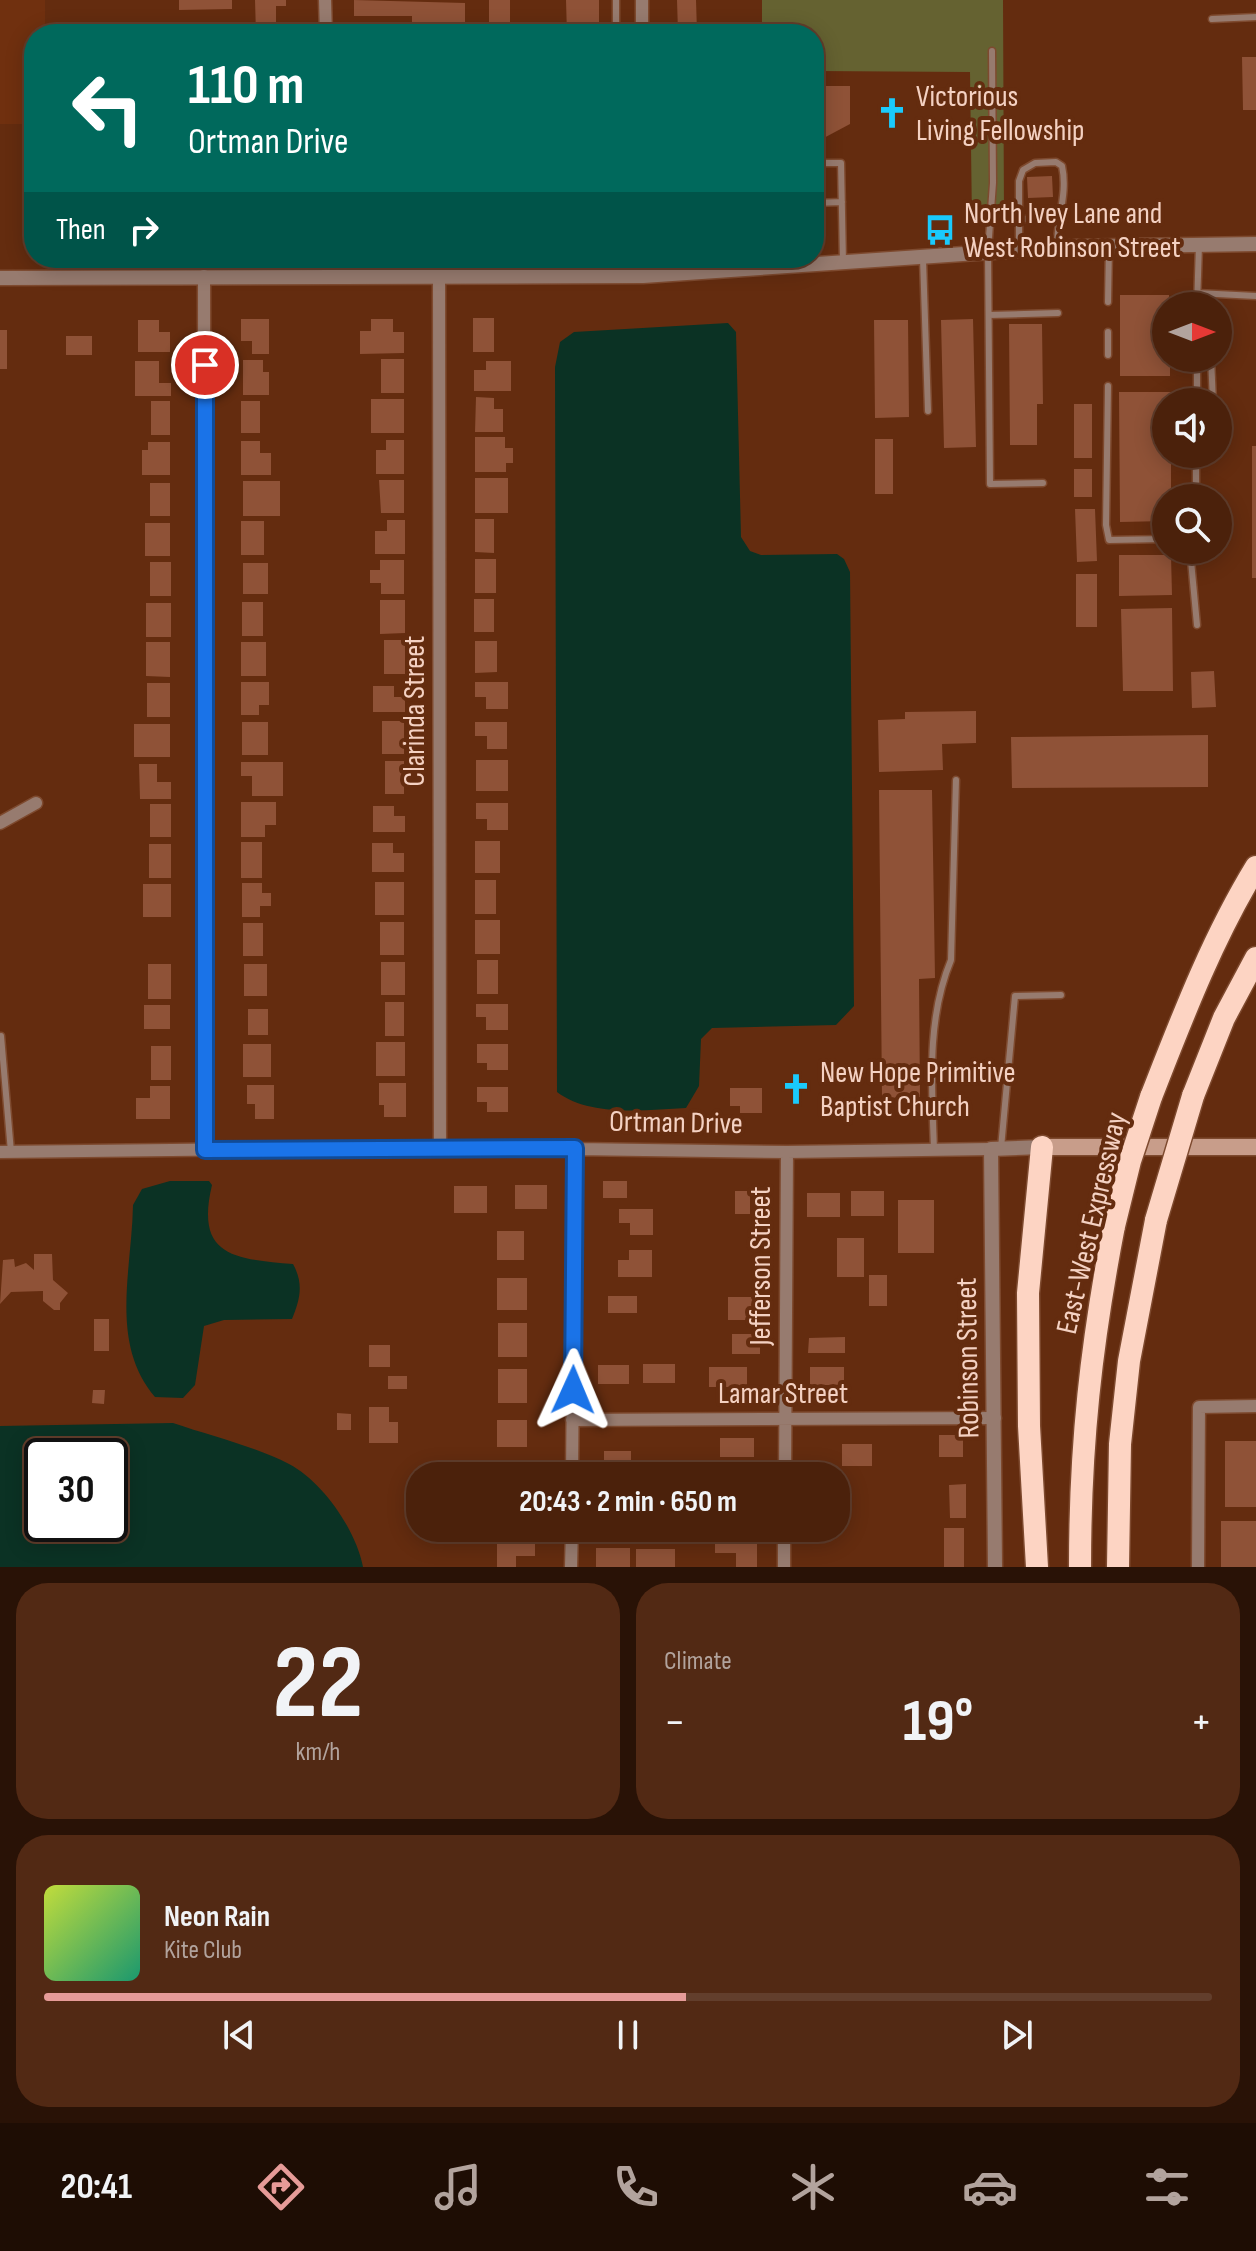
<!DOCTYPE html>
<meta charset="utf-8">
<style>
:root{--surface:#4b210b;--page:#522914;--text:#f1f3f6;--muted:#b2a39d;--line:#623e2c;--accent:#e69b98}
body{margin:0;font-family:"Sofia Sans Condensed",sans-serif;background:var(--page);color:var(--text);height:100vh;display:flex;flex-direction:column;font-size:30px;white-space:nowrap}
*{box-sizing:border-box;margin:0}
p{font-size:26px;color:var(--muted)}
.icon{flex:none;width:44px;height:44px;fill:none;stroke:currentColor;stroke-width:2;stroke-linecap:round;stroke-linejoin:round}
.map{position:relative;height:1567px;overflow:hidden}
.drawer{display:flex;flex-direction:column;gap:16px;padding:16px;background:#291206;flex:1}
.drawer>*{flex:none}
.top-card{position:absolute;left:24px;top:24px;width:800px;height:244px;border-radius:32px;box-shadow:0 4px 20px #0003,0 0 0 2px var(--line);background:#00695c;color:#fff;overflow:hidden}
.needle{width:52px;rotate:90deg}
.fabs{position:absolute;left:1152px;top:292px;display:grid;gap:16px}
.fabs a{display:grid;place-items:center;width:80px;height:80px;border-radius:50%;background:var(--surface);box-shadow:0 4px 20px #0003,0 0 0 2px var(--line);font-size:40px}
.speed{position:absolute;left:24px;top:1438px;display:flex;gap:16px;font-size:40px;font-weight:700;text-align:center}
.speed>*{display:grid;place-content:center;width:104px;height:104px;border-radius:50%;background:var(--surface);box-shadow:0 4px 20px #0003,0 0 0 2px var(--line);line-height:1}
.speed .limit{border:4px solid #111;border-radius:12px;background:#fff;color:#111}
.pin{position:absolute;display:grid;place-items:center;width:68px;height:68px;color:#fff;margin:-34px;border:4px solid #fff;border-radius:50%;box-shadow:0 2px 8px #0007}
.me{position:absolute;width:88px;margin:-44px;rotate:1deg;stroke-linejoin:round;filter:drop-shadow(0 0 6px #0008)}
.turn{display:flex;align-items:center;gap:28px;height:168px;padding:0 32px;font-size:36px}
.turn .icon{width:104px;height:104px;stroke-width:2.5}
.turn b{display:block;font-size:56px;line-height:68px}
.then{display:flex;align-items:center;height:76px;padding:0 32px;background:#0003;gap:16px;font-size:30px}
.big{font-size:60px;font-weight:700;line-height:1.1}
.drawer .tile{flex:1;display:flex;flex-direction:column;justify-content:center;gap:12px;min-width:0;padding:0 28px;border-radius:32px;background:var(--page)}
.drawer .dial{align-items:center;gap:0}
.dial b{font-size:104px;line-height:1}
.song{display:flex;align-items:center;gap:24px}
.cover{width:96px;height:96px;border-radius:12px;background:linear-gradient(135deg,hsl(70 70% 55%),hsl(160 70% 35%))}
.played{height:8px;border-radius:4px;background:linear-gradient(90deg,var(--accent) 55%,var(--line) 55%)}
.keys{display:flex;justify-content:space-around;direction:ltr}
.heat{display:flex;justify-content:space-between;align-items:center;font-size:44px;direction:ltr}
.drawer .tiles{flex:1;display:grid;gap:16px;grid-template-columns:1fr 1fr}
.tile:last-child{grid-column:span 2}
.trip{position:absolute;left:406px;top:1462px;width:444px;height:80px;border-radius:32px;background:var(--surface);box-shadow:0 4px 20px #0003,0 0 0 2px var(--line);font-weight:700;line-height:80px;text-align:center}
.menu{display:flex;height:128px;justify-content:space-around;align-items:center;background:#1e0d04;color:var(--muted)}
.menu .icon{width:56px;height:56px}
.menu .active{color:var(--accent)}
.menu b{font-size:36px;color:var(--text)}
.map>svg:first-child{display:block}
.built{fill:#70300f}
.green{fill:#656231}
.water{fill:#0b3224;fill-rule:evenodd}
.building{fill:#8f5237}
.lines{fill:none;stroke-linecap:round;stroke-linejoin:round}
.service-casing{stroke:#7e4a2f;stroke-width:9}
.minor-casing{stroke:#7e4a2f;stroke-width:15}
.tertiary-casing{stroke:#7e4a2f;stroke-width:17}
.secondary-casing{stroke:#7e4a2f;stroke-width:19}
.motorway-casing{stroke:#7e4a2f;stroke-width:25}
.service{stroke:#977b6f;stroke-width:6}
.minor{stroke:#977b6f;stroke-width:12}
.tertiary{stroke:#977b6f;stroke-width:14}
.secondary{stroke:#c89d8a;stroke-width:16}
.motorway{stroke:#fdd4c3;stroke-width:22}
.motorway-bridge-casing{stroke:#7e4a2f;stroke-width:25;stroke-linecap:butt}
.motorway-bridge{stroke:#fdd4c3;stroke-width:22}
.route-casing{stroke:#114b97;stroke-width:20}
.route{stroke:#1a73e8;stroke-width:14}
.labels{text-anchor:middle;stroke-width:8;stroke-linejoin:round;paint-order:stroke}
.poi-label{font-size:30px;fill:#f4d1c2;stroke:#642c0f;text-anchor:start}
.street-label{font-size:30px;fill:#f4d1c2;stroke:#642c0f}
</style>
<div class="map">
<svg width="1256" height="1567" viewBox="0 0 1256 1567">
<rect width="100%" height="100%" fill="#642c0f"/>
<!-- built -->
<path class="built" d="M0 0H45V34H34V124H0Z"/>
<!-- green -->
<path class="green" d="M762 0H1003L1004 217 972 221 970 72 814 71V34H762Z"/>
<!-- water -->
<path class="water" d="M728 323 736 332 741 537 750 551 761 555 837 554 844 559 850 572 854 1006 836 1025 712 1028 701 1039 699 1086 686 1108C645 1110 590 1117 557 1092L555 367 560 342 574 332Z
M170 1181H209L212 1185C195 1256 234 1259 293 1264 304 1284 300 1299 292 1319L224 1320 204 1326 195 1385 183 1398 155 1397C109 1343 132 1270 133 1205L142 1189Z
M173 1423C211 1436 254 1446 289 1464 323 1482 356 1530 363 1567H0V1426ZM42 1456H110V1524H42Z"/>
<!-- building -->
<path class="building" d="M179 0H232V9L179 10Z
M255 0H286V6H276V34H256Z
M354 0 465 3V24L412 25V16H354Z
M489 0H510V34H489Z
M566 0H599V34H567Z
M677 0H696L697 32H678Z
M1242 57H1256V110H1243Z
M814 86H850V124L820 140V150H814Z
M1052 176 1053 197 1028 198 1027 177Z
M1120 295H1169V306H1166V358H1170V376H1120Z
M473 318H494V352H473Z
M241 319H269V354H252V341H241Z
M371 319H393V332H404V353L360 354V331H371Z
M973 319 976 447 944 448 941 320Z
M138 320H159V332H170V352H138Z
M874 320H908L909 417 875 418Z
M1009 324H1042L1043 404H1037V445H1010Z
M0 330H7V369H0Z
M66 336H92V355H66Z
M381 359H404V393H381Z
M243 360H263V372H269V395H243Z
M135 361H159V383H171V396H135Z
M486 361H511V391H474V370H486Z
M1119 392H1171V402H1166V454H1171V498H1166V521L1120 522Z
M476 397 494 398V409H503V432H475Z
M371 399H404V433H371Z
M151 401H170V435H151Z
M241 401H260V433H241Z
M1074 404H1092V458H1074Z
M475 437H505V448H513V463H506V472H475Z
M875 439H893V494H875Z
M386 440H404V474H376V450H386Z
M241 441H260V453H271V475H241Z
M148 442H170V475H142V450H148Z
M1252 446H1256V578H1252Z
M1074 469H1092V497H1074Z
M475 478H508V513H475Z
M379 480H404V513H381Z
M243 481H280V516H243Z
M150 483H170V516H150Z
M1075 509H1095L1097 561 1077 562Z
M475 519H494V553L475 552Z
M387 520H405V554H375V531H387Z
M241 521H264V555H241Z
M145 523H170V556H145Z
M1119 555H1171L1172 595 1119 596Z
M475 559H496V593H475Z
M380 560H404V594H381V583H370V570H380Z
M150 562H171V596H150Z
M243 563H268V594H243Z
M1076 574H1097V627H1076Z
M474 599H494V632H474Z
M380 600H405V633L380 634Z
M242 602H263V636H242Z
M146 603H171V637H146Z
M1172 608 1173 691H1123L1121 609Z
M384 640H405V674H384Z
M475 641H497V672L475 673Z
M146 642H170V677L146 676Z
M241 642H266V676H241Z
M1214 671 1216 707 1192 708 1191 672Z
M241 682H269V705H259V715H241Z
M475 682H508V709H486V697H475Z
M147 683H170V717H147Z
M373 686H394V697H405V712H373Z
M976 711V743L942 744 943 770 879 772 878 720 905 719V712Z
M382 721H404V754H382Z
M242 722H268V755H242Z
M475 722H507V749H487V736H475Z
M134 724H170V757H134Z
M1208 735V787L1012 788 1011 737Z
M476 760H508V791H476Z
M385 761H404V794H385Z
M241 762H283V796H252V776H241Z
M139 764H157V782H171V799H140Z
M879 790H932L935 978 919 979 920 1097 882 1098Z
M241 802H276V825H265V837H241Z
M476 803H508V830H487V819H476Z
M150 804H171V837H150Z
M373 806H394V816H405V832H373Z
M475 841H500V873H475Z
M241 842H262V878H241Z
M372 843H393V853H404V872H372Z
M149 844H171V878H149Z
M475 880H496V914H475Z
M375 882H404V915H375Z
M242 883H262V893H271V906H260V917H242Z
M143 884H171V917H143Z
M475 920H500V954H475Z
M380 922H404V955H380Z
M243 923H263V956H243Z
M477 960H498V994H477Z
M381 962H405V995H381Z
M148 964H171V999H148Z
M244 964H267V996H244Z
M385 1002H404V1036H385Z
M476 1004H508V1030H486V1017H476Z
M144 1005H170V1029H144Z
M248 1009H268V1035H248Z
M376 1042H405V1076H376Z
M243 1044H271V1077H243Z
M477 1044H508V1070H487V1063H477Z
M151 1046H171V1080H151Z
M379 1083H406V1117H384V1105H379Z
M247 1085H274V1119H255V1104H247Z
M150 1086H170V1119H136V1098H150Z
M477 1087H508V1112H487V1102H477Z
M730 1088H762V1113H740V1106H730Z
M603 1181H627V1198H603Z
M515 1185H547V1209H515Z
M454 1186H487V1213H454Z
M735 1191H750V1214H735Z
M851 1191H884V1216H851Z
M807 1193H840V1217H807Z
M898 1200H934V1253H898Z
M619 1209H653V1235H630V1223H619Z
M497 1231H524V1260H497Z
M837 1238H864V1277H837Z
M629 1250H652V1277H618V1260H629Z
M34 1254H52L53 1280 68 1293 60 1303V1310H54L43 1301V1291L11 1292 0 1304 3 1260 14 1259 15 1267 26 1263 34 1270Z
M869 1275H887V1306H869Z
M497 1278H527V1310H497Z
M608 1296H637V1313H608Z
M728 1297H754V1320H728Z
M94 1319H109V1351H94Z
M498 1323H527V1357H498Z
M732 1334H760V1354H732Z
M845 1337V1353H808L809 1338Z
M369 1345H390V1367H369Z
M643 1364H675V1383H643Z
M598 1365H629V1384H598Z
M709 1367H747V1387H709Z
M810 1367H844V1385H810Z
M498 1369H527V1403H498Z
M388 1376H407V1389H388Z
M93 1390H105L104 1404 92 1403Z
M369 1407H389V1422H398V1443H369Z
M337 1413 351 1414V1430H337Z
M497 1420H527V1447H497Z
M939 1435H963V1457H939Z
M720 1438H754V1457H720Z
M1225 1441H1256V1507H1225Z
M842 1444H872V1466H842Z
M604 1451H631V1476H604Z
M716 1467H742V1476H716Z
M497 1471H527V1476H497Z
M966 1484V1518H950L949 1485Z
M1221 1521H1256V1567H1221Z
M944 1528H964V1567H944Z
M715 1532H757V1567H736V1553H715Z
M497 1539H535V1556H516V1567H497Z
M596 1548H630V1567H596Z
M636 1549H675V1567H636Z"/>
<g class="lines">
<defs>
<path id="service" d="M616 0V34
M1212 19 1256 17
M992 51 993 183 988 251 990 484 1043 483
M814 163H841L843 262
M814 203 842 202
M1022 219 1057 218
M1019 250V181L1023 170 1035 163 1056 162 1062 166C1068 193 1057 218 1057 246
M923 259 928 411
M1197 293 1256 296
M1108 302 1109 246
M1197 306 1199 245
M989 315 1058 313
M1108 355V332
M1211 358 1213 402
M1108 386 1106 525 1109 540 1166 539
M1197 402V358
M1196 498V454
M1190 550 1197 625
M1 1036 11 1152
M1001 1148 1015 996 1061 995
M934 1150C932 1087 926 1020 951 960L956 780"/>
<path id="minor" d="M325 0 326 34
M642 0V34
M328 258V275
M643 258V276
M439 275 440 1147
M204 276 205 1150
M0 823 36 803
M0 1152 440 1147 787 1152 991 1149
M572 1420 995 1418
M572 1476 575 1148
M785 1476 787 1152
M571 1567 572 1528
M784 1567V1528
M1198 1567 1199 1407 1256 1406"/>
<path id="tertiary" d="M0 278 643 276 1065 247 1256 244
M995 1567 991 1149 1042 1147"/>
<path id="secondary" d="M1042 1147H1256"/>
<path id="motorway" d="M1193 1096 1224 1018 1256 958
M1151 1097C1182 1018 1212 939 1256 867
M1037 1567 1029 1426 1028 1293 1042 1147
M1080 1567C1080 1445 1091 1345 1114 1226
M1118 1567 1120 1444 1129 1361 1156 1220"/>
</defs>
<!-- service casing -->
<use href="#service" class="service-casing"/>
<!-- minor casing -->
<use href="#minor" class="minor-casing"/>
<!-- tertiary casing -->
<use href="#tertiary" class="tertiary-casing"/>
<!-- secondary casing -->
<use href="#secondary" class="secondary-casing"/>
<!-- motorway casing -->
<use href="#motorway" class="motorway-casing"/>
<!-- service -->
<use href="#service" class="service"/>
<!-- minor -->
<use href="#minor" class="minor"/>
<!-- tertiary -->
<use href="#tertiary" class="tertiary"/>
<!-- secondary -->
<use href="#secondary" class="secondary"/>
<!-- motorway -->
<use href="#motorway" class="motorway"/>
<defs>
<path id="motorway-bridge" d="M1156 1220 1193 1096
M1114 1226 1130 1161 1151 1097"/>
</defs>
<!-- motorway-bridge casing -->
<use href="#motorway-bridge" class="motorway-bridge-casing"/>
<!-- motorway-bridge -->
<use href="#motorway-bridge" class="motorway-bridge"/>
</g>
<g class="lines">
<defs>
<path id="route" d="M205 365V1150L575 1148 573 1390"/>
</defs>
<!-- route casing -->
<use href="#route" class="route-casing"/>
<!-- route -->
<use href="#route" class="route"/>
</g>
<!-- icons -->
<defs>
<symbol id="church-bare" viewBox="-9 -9 18 18"><path d="M-1.2-6h2.4v3.5h3.3v2.4h-3.3V6h-2.4V-.1h-3.3v-2.4h3.3Z" fill="#1acafc" stroke="#642c0f" stroke-width="2.5" paint-order="stroke"/></symbol>
<symbol id="bus-bare" viewBox="-9 -9 18 18"><path d="M-5-6H5V4H4V6H2V4H-2V6H-4V4H-5ZM-3.5-4V0h7V-4ZM-3.5 1.2v1.5H-2V1.2ZM2 1.2v1.5H3.5V1.2Z" fill="#1acafc" stroke="#642c0f" stroke-width="2.5" paint-order="stroke"/></symbol>
</defs>
<g fill-rule="evenodd">
<use href="#church-bare" x="870" y="91" width="44" height="44"/>
<use href="#bus-bare" x="918" y="208" width="44" height="44"/>
<use href="#church-bare" x="774" y="1067" width="44" height="44"/>
</g>
<g class="labels">
<!-- poi labels -->
<g class="poi-label">
<text x="916" y="106">Victorious<tspan x="916" dy="34">Living Fellowship</tspan></text>
<text x="964" y="223">North Ivey Lane and<tspan x="964" dy="34">West Robinson Street</tspan></text>
<text x="820" y="1082">New Hope Primitive<tspan x="820" dy="34">Baptist Church</tspan></text>
</g>
<!-- street labels -->
<g class="street-label">
<text transform="translate(414 711) rotate(-90)" y="10">Clarinda Street</text>
<text transform="translate(676 1122) rotate(1)" y="10">Ortman Drive</text>
<text transform="translate(1091 1223) rotate(-77)" y="10">East-West Expressway</text>
<text transform="translate(760 1266) rotate(-90)" y="10">Jefferson Street</text>
<text transform="translate(967 1358) rotate(-91)" y="10">Robinson Street</text>
<text x="783" y="1403">Lamar Street</text>
</g>
</g>
</svg>
<div class="fabs">
<a><svg class="needle" viewBox="-14 -14 28 28"><path d="M0-13l5 13h-10z" fill="#e53935"/><path d="M0 13l5-13h-10z" fill="#b2a39d"/></svg></a>
<a><svg class="icon" aria-label="sound" viewBox="0 0 24 24"><path d="M4 9h4l5-4v14l-5-4H4zM17 9q2 3 0 6"/></svg></a>
<a><svg class="icon" aria-label="search" viewBox="0 0 24 24"><circle cx="10" cy="10" r="6"/><path d="M15 15l6 6"/></svg></a>
</div>
<div class="speed"><div class="limit">30</div></div>
<div class="pin" style="left:205px;top:365px;background:#d93025"><svg class="icon" aria-label="arrive" viewBox="0 0 24 24"><path d="M6 21V4h12l-3 4 3 4H6"/></svg></div>
<svg class="me" style="left:573px;top:1390px" viewBox="-20 -20 40 40"><path d="M0-17L14 15 0 8-14 15z" fill="#1a73e8" stroke="#fff" stroke-width="4"/></svg>
<div class="trip">20:43 · 2 min · 650 m</div>
<div class="top-card">
<div class="turn"><svg class="icon" aria-label="left" viewBox="0 0 24 24"><path d="M17 20v-9H6M10 6l-5 5 5 5"/></svg><div><b>110 m</b>Ortman Drive</div></div>
<div class="then">Then<svg class="icon" aria-label="right" viewBox="0 0 24 24"><path d="M7 20v-9h11M14 6l5 5-5 5"/></svg></div>
</div>
</div>
<section class="drawer">
<div class="tiles">
<div class="tile dial"><b>22</b><p>km/h</p></div>
<div class="tile"><p>Climate</p>
<div class="heat"><a>−</a><b class="big">19°</b><a>+</a></div>
</div>
<div class="tile">
<div class="song"><i class="cover"></i><div><b>Neon Rain</b><p>Kite Club</p></div></div>
<div class="played"></div>
<div class="keys"><svg class="icon" aria-label="previous" viewBox="0 0 24 24"><path d="M18 5L8 12l10 7zM5 5v14"/></svg><svg class="icon" aria-label="pause" viewBox="0 0 24 24"><path d="M8 5v14M16 5v14"/></svg><svg class="icon" aria-label="next" viewBox="0 0 24 24"><path d="M6 5l10 7-10 7zM19 5v14"/></svg></div>
</div>
</div>
</section>
<nav class="menu">
<b>20:41</b>
<svg class="icon active" aria-label="directions" viewBox="0 0 24 24"><path d="M12 3l9 9-9 9-9-9zM9 14v-3h6M13 9l2 2-2 2"/></svg>
<svg class="icon" aria-label="music" viewBox="0 0 24 24"><path d="M9 18V5l10-2v13"/><circle cx="6" cy="18" r="3"/><circle cx="16" cy="16" r="3"/></svg>
<svg class="icon" aria-label="phone" viewBox="0 0 24 24"><path d="M5 4h4l2 5-3 2q2 4 5 5l2-3 5 2v4C11 20 4 13 5 4z"/></svg>
<svg class="icon" aria-label="climate" viewBox="0 0 24 24"><path d="M12 3v18M4 7l16 10M4 17L20 7"/></svg>
<svg class="icon" aria-label="car" viewBox="0 0 24 24"><path d="M5 17H2v-5l4-1 3-4h7l3 4 3 1v5h-3M9 17h6M6 11h13"/><circle cx="7" cy="17" r="2"/><circle cx="17" cy="17" r="2"/></svg>
<svg class="icon" aria-label="filters" viewBox="0 0 24 24"><path d="M4 7h16M4 17h16"/><circle cx="9" cy="7" r="2"/><circle cx="15" cy="17" r="2"/></svg>
</nav>
